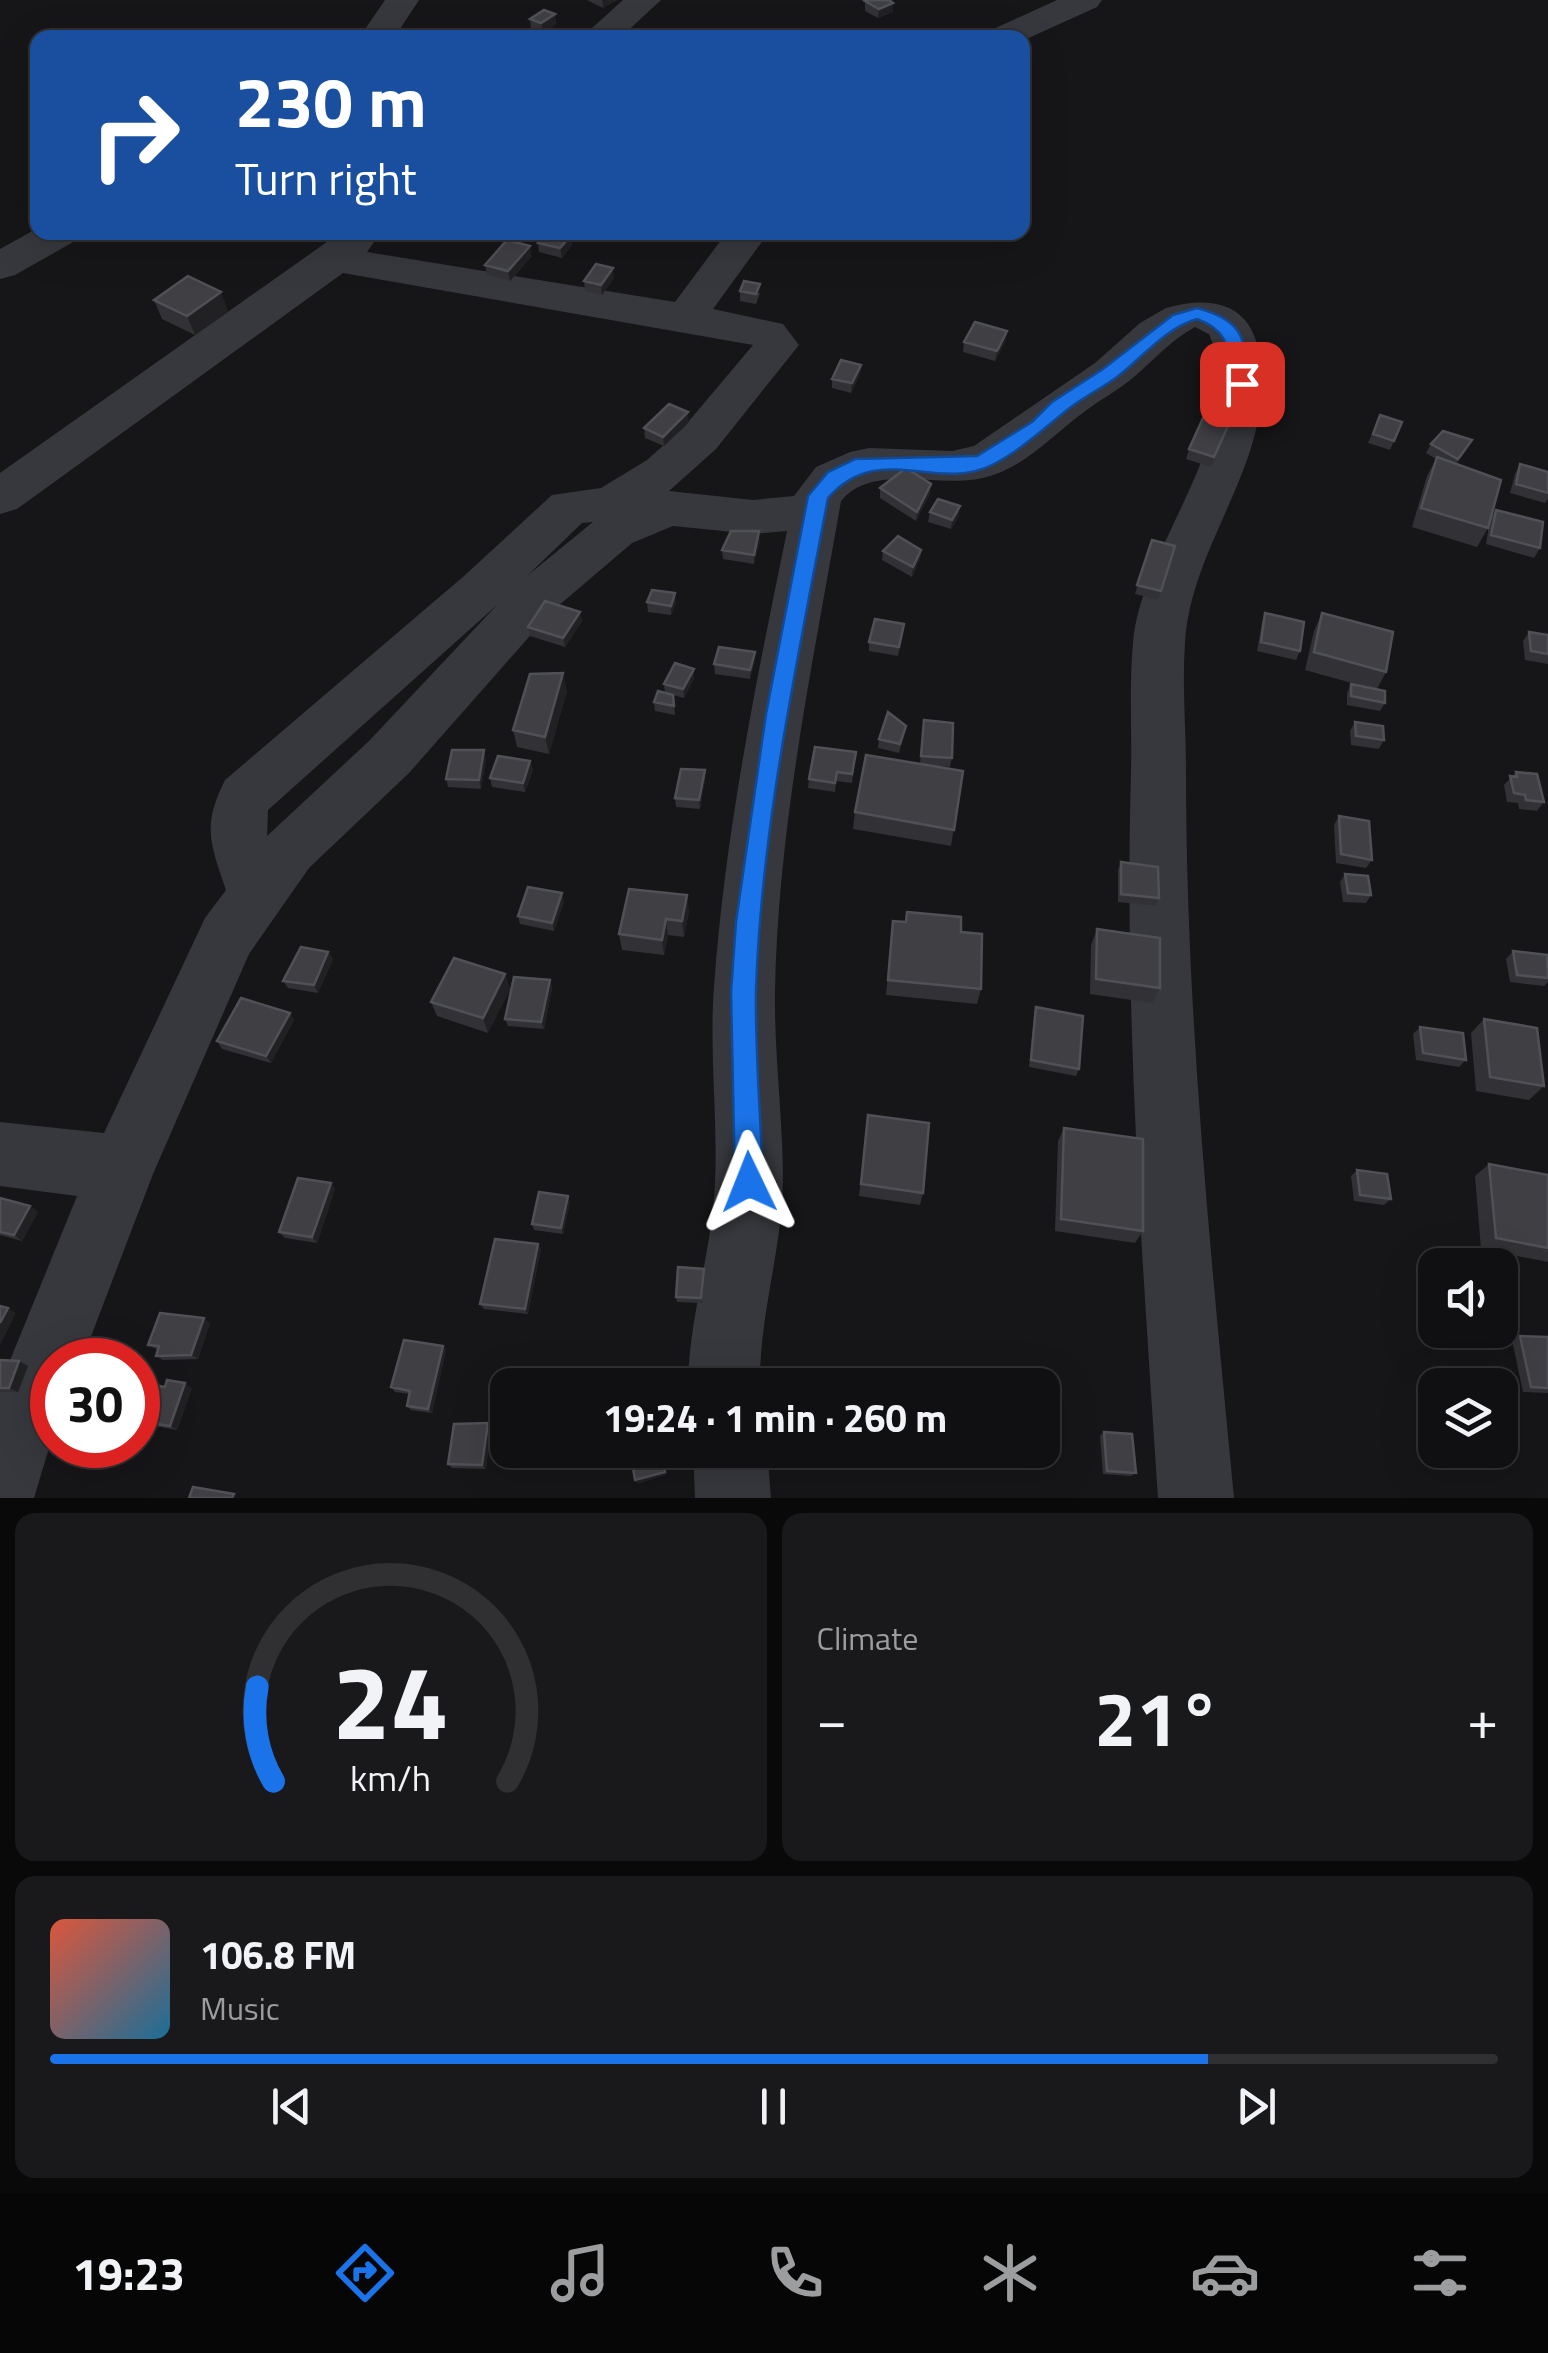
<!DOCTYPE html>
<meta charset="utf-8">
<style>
:root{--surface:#101012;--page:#19191b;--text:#f1f3f6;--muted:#9c9d9f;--line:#303032;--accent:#1a73e8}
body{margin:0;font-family:"Titillium Web",sans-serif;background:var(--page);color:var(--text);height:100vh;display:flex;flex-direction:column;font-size:38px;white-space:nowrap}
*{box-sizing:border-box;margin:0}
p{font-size:32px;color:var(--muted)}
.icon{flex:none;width:55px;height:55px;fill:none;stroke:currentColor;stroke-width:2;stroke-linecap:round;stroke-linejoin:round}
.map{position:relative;height:1498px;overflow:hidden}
.side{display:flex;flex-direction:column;gap:15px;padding:15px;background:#09090a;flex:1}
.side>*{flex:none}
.top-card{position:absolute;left:30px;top:30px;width:1000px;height:210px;border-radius:20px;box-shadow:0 10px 40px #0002,0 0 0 2px var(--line);background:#1a4fa0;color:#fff;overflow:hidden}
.tools{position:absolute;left:1418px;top:1248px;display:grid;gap:20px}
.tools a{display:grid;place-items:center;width:100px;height:100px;border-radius:20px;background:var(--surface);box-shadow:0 10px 40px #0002,0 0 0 2px var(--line);font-size:50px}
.speed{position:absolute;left:30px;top:1338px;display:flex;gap:20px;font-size:50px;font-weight:700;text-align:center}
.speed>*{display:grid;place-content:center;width:130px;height:130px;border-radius:50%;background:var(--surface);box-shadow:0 10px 40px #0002,0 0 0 2px var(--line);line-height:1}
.speed .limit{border:15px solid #d22;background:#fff;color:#111}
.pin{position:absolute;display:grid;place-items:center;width:85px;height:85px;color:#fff;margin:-42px;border-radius:20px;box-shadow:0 5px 15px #0006}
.me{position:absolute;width:110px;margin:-55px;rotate:358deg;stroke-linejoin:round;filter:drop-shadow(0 0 8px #0008)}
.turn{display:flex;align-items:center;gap:35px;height:210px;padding:0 40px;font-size:45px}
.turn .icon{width:130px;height:130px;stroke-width:2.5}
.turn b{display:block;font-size:70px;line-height:85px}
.big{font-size:75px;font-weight:700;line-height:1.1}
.side .widget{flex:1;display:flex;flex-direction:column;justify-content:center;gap:15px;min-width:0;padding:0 35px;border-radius:20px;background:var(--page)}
.side .dial{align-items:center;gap:0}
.dial svg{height:260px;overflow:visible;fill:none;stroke:var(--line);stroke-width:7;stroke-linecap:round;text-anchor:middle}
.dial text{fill:var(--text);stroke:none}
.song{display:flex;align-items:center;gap:30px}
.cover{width:120px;height:120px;border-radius:15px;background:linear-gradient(135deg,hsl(10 70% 55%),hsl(200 70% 35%))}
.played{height:10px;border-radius:5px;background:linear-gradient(90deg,var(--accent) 80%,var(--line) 80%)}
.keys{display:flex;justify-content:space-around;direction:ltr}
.heat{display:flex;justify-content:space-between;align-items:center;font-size:55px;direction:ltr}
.side .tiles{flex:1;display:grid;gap:15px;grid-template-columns:1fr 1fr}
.widget:last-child{grid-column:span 2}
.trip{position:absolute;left:490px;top:1368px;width:570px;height:100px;border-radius:20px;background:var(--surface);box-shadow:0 10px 40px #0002,0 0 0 2px var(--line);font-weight:700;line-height:100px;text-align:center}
.tabs{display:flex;height:160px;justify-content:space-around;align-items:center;background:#060607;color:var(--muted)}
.tabs .icon{width:70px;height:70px}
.tabs .current{color:var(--accent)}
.tabs b{font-size:45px;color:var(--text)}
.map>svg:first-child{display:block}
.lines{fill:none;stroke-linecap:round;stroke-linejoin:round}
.minor{fill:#37383d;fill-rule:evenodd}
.wall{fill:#323236}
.shaded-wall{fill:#212124}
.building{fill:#3f3f44;stroke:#4f5156;stroke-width:2.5}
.route{fill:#1a73e8;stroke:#114b97;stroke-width:2.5}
</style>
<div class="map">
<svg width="1548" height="1498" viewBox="0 0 1548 1498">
<rect width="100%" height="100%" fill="#161618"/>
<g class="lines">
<!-- minor -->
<path class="minor" d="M385 0H419L394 38H359Z
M623 0H661L620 38H581Z
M1057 0H1102L1097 7 1022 41V38H984L989 31Z
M38 228V232H81L75 241 15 275 0 279V249Z
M341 232H381L367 252 675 302 727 232H769L713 309 783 324 799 345 716 449 669 491 753 500 794 496 816 467 850 452 869 448 952 451 974 446 1095 363 1140 323 1166 308C1209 296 1250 301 1259 353 1278 459 1191 540 1185 643 1182 685 1186 728 1186 771 1186 1015 1211 1256 1234 1498H1158C1142 1256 1124 1014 1131 772 1132 729 1129 686 1133 643 1141 543 1252 433 1209 334L1195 327C1171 340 1155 359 1135 376 1119 390 1101 399 1084 412 1055 433 1031 461 996 474 946 494 876 459 841 501 813 662 778 827 775 991 774 1054 783 1118 783 1181 782 1251 759 1315 760 1385H688C689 1316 712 1252 715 1183 718 1118 709 1052 714 987 725 833 756 682 787 531L753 534 673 526 632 543 550 613 409 773 309 868 249 954 153 1174 82 1360H52V1438L34 1498H0V1385L77 1196 0 1186V1122L104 1133 205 918 226 890C210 843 202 826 225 780L464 576 552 495 601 488 647 460 684 427 753 345 343 273 17 509 0 514V473ZM593 522 527 576 582 523ZM497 605 369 741 267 836 268 810Z
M693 1450H767L771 1498H695Z"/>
</g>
<!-- wall -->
<path class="wall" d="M587 0H617L603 8Z
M865 1 893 12 878 18 865 11Z
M555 14 556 24 543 33 531 29 530 19Z
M546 232H580L572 240V245L562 258 539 252 538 243Z
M789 232H811L806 242 789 239Z
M532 256 510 281 487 274 485 265Z
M614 278 602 295 585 291 584 281Z
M740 291 760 293 756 304 740 301Z
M154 300 228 311 195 335 162 319Z
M1006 340 995 361 963 352 964 342Z
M1225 361 1241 365 1234 388 1218 384Z
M861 365 860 374 851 393 832 388V379Z
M1380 415 1402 422 1390 450 1368 443Z
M689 422 664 446 645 438 644 428Z
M1225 435 1211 467 1186 459 1189 449Z
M1431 444 1467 449 1456 464 1488 528 1477 547 1412 527 1427 476 1436 459 1426 453Z
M1520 464 1548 472V499L1545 503 1510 493 1515 474Z
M880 488 930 494 916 521 880 498Z
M1496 510 1540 548 1534 558 1486 544 1490 519Z
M930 512 959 516 951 529 928 522Z
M1152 540 1175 546 1158 600 1135 594Z
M760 541 754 564 723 559 722 550Z
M921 550 920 559 912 577 882 560 883 551Z
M647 602 676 603 671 615 648 612Z
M1265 613 1300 651 1296 660 1257 651 1262 622Z
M1322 613 1386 672 1377 689 1385 703 1380 711 1347 705V693L1351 684 1359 685 1305 670 1314 631Z
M582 621 565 647 530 636 528 627Z
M904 624 898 656 869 651V642Z
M1529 632 1548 635V664L1525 660 1523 641Z
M755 652V661L750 679 715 674 714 664Z
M694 669V678L684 698 673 695 675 715 655 711 654 702 665 693 664 684Z
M567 691 549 754 517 747 513 730Z
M924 720 952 758 950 767 924 765 963 771 951 846 853 829 855 812 920 764Z
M1355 722 1384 740 1379 749 1351 745 1350 731Z
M906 726 899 753 878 748 879 739Z
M856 752 852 783 836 781 835 792 808 788 809 779Z
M486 759 481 789 448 787 446 779Z
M530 761 533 770 525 792 492 787 490 778Z
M705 770V779L700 809 676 807 675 798Z
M1516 772 1544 802 1537 811 1519 809 1518 803 1507 802 1504 785Z
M1339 816 1372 860 1366 868 1336 863 1334 825Z
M1121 862 1159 898 1156 906 1118 902V870Z
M1345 874 1371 895 1366 903 1343 902 1340 882Z
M564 902 554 931 520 924 518 916Z
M689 911 684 937 668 935 664 955 622 950 619 934Z
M893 921 961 932 981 989 977 1004 886 995Z
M1097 929 1160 988 1152 1003 1090 994 1091 945Z
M1513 951 1548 978V982L1544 986 1510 982 1506 959Z
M328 952 333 959 318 993 288 988 283 981Z
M505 974 510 989 488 1033 437 1016 431 1002Z
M550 980 552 988 544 1029 508 1026 505 1019Z
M1036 1007 1079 1069 1076 1076 1029 1067 1034 1014Z
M290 1013 294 1020 271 1063 222 1049 217 1041Z
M1484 1019 1544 1086 1529 1100 1476 1091 1471 1033Z
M1420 1027 1466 1060 1459 1067 1416 1060 1413 1034Z
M868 1115 923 1193 920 1205 859 1196Z
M1064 1128 1143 1231 1135 1243 1055 1231 1058 1141Z
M1489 1164 1548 1175V1262L1481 1249 1475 1176Z
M1357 1170 1391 1199 1384 1205 1354 1201 1351 1176Z
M331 1183 335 1189 317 1243 285 1238 279 1232Z
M0 1198 30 1206 38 1212 22 1241 0 1235Z
M570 1202 563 1234 534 1230 532 1224Z
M541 1249 528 1314 484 1309 480 1304Z
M705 1274 702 1303 677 1302 676 1297Z
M210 1323 198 1359 163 1360 156 1356 158 1350 148 1345Z
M1520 1336 1548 1337V1393L1523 1392 1512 1340Z
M446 1350 432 1413 411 1410 407 1406 410 1394 395 1392 391 1387Z
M0 1360 19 1361 28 1366 18 1392H0Z
M138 1382 165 1387 192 1388 177 1430 138 1423Z
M491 1427 486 1469 452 1468 448 1464Z
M1104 1432 1136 1473 1131 1476 1103 1474 1100 1436Z"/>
<!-- shaded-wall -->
<path class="shaded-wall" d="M602 0H617L603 8Z
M893 3V12L878 18 879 9Z
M555 14 556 24 543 33 541 23Z
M1028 94 1026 104 1022 107V99Z
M167 232H186L170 240Z
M571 232H580L572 240Z
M571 235 572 245 562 258 560 248Z
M530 246 532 256 510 281 508 271Z
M613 268 614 278 602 295 601 285Z
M221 292 228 311 195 335 187 316Z
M1007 331 1006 340 995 361 997 351Z
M861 365 860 374 851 393 852 383Z
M688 412 689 422 664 446 663 437Z
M931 484 930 494 916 521 917 512Z
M960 506 959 516 951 529 952 520Z
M759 531 760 541 754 564V555Z
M921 550 920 559 912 577 913 567Z
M675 593 676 603 671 615V606Z
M580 612 582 621 565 647 563 638Z
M755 652V661L750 679V670Z
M694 669V678L684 698 683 689Z
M563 673 567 691 549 754 545 737Z
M484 750 486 759 481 789 479 780Z
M530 761 533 770 525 792 523 783Z
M705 770V779L700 809 699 800Z
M562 893 564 902 554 931 552 923Z
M687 895 689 911 684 937 682 921Z
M666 919 668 935 664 955 662 940Z
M328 952 333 959 318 993 314 985Z
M505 974 510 989 488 1033 483 1018Z
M550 980 552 988 544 1029 541 1022Z
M290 1013 294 1020 271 1063 266 1056Z
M331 1183 335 1189 317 1243 312 1237Z
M568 1196 570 1202 563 1234 561 1228Z
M30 1206 38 1212 22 1241 14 1235Z
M538 1244 541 1249 528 1314 525 1309Z
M8 1308 16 1313 0 1345V1323Z
M204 1318 210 1323 198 1359 191 1355Z
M443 1346 446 1350 432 1413 428 1409Z
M19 1361 28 1366 18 1392 9 1388Z
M185 1383 192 1388 177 1430 170 1426Z
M488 1423 491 1427 486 1469 482 1465Z
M662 1450 666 1475 637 1484 635 1480Z"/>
<!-- building -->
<path class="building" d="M869 0H889L893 3 879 9 865 1Z
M544 10 555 14 541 23 530 19Z
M546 232H560L571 235 560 248 538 243Z
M507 240 530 246 508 271 485 265Z
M596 264 613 268 601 285 584 281Z
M188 276 221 292 187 316 154 300Z
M744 281 760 284 756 294 740 291Z
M975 322 1007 331 997 351 964 342Z
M841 360 861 365 852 383 832 379Z
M1225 361 1241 365 1237 378 1222 374Z
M669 404 688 412 663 437 644 428Z
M1380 415 1402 422 1394 441 1373 434Z
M1203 418 1228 426 1214 457 1189 449Z
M1443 431 1472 440 1458 459 1431 444Z
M1437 457 1501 480 1488 528 1421 508Z
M1520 464 1548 472V493L1516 484Z
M906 468 931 484 917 512 880 488Z
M938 499 960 506 952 520 930 512Z
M1496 510 1543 522 1540 548 1491 535Z
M731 531H759L754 555 722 550Z
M898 536 921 550 913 567 883 551Z
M1152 540 1175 546 1161 591 1137 585Z
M652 590 675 593 671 606 647 602Z
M545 601 580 612 563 638 528 627Z
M1265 613 1304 622 1300 651 1261 642Z
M1322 613 1393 632 1386 672 1314 652Z
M875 619 904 624 899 647 869 642Z
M1529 632 1548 635V654L1531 651Z
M719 647 755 652 750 670 714 664Z
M675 663 694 669 683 689 664 684Z
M563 673 545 737 513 730 530 674Z
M1351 684 1385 691V703L1351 696Z
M658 691 673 695 674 706 654 702Z
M888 712 906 726 900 744 879 739Z
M924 720 953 723 952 758 921 756Z
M1355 722 1383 726 1384 740 1356 736Z
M815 747 856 752 852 774 837 772 835 783 809 779Z
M452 750H484L479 780 446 779Z
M866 755 963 771 954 830 855 812Z
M498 756 530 761 523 783 490 778Z
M681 769 705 770 699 800 675 798Z
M1516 772 1537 774 1544 802 1526 800 1525 795 1514 793 1510 776 1517 777Z
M1339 816 1369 821 1372 860 1341 854Z
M1121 862 1158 867 1159 898 1121 894Z
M1345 874 1368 876 1371 895 1348 893Z
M528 887 562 893 552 923 518 916Z
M629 889 687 895 682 921 666 919 662 940 619 934Z
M907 912 961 917V932L982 934 981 989 888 980 893 921 906 922Z
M1097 929 1160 938V988L1096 979Z
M301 947 328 952 314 985 283 981Z
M1513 951 1547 955 1548 978 1517 975Z
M454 958 505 974 483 1018 431 1002Z
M514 977 550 980 541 1022 505 1019Z
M241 998 290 1013 266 1056 217 1041Z
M1036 1007 1083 1016 1079 1069 1031 1060Z
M1484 1019 1537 1028 1544 1086 1490 1077Z
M1420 1027 1463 1033 1466 1060 1423 1053Z
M868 1115 929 1123 923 1193 861 1184Z
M1064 1128 1143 1139V1231L1061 1219Z
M1489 1164 1548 1175V1248L1496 1238Z
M1357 1170 1387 1174 1391 1199 1360 1195Z
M298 1178 331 1183 312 1237 279 1232Z
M539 1192 568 1196 561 1228 532 1224Z
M0 1198 30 1206 14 1235 0 1232Z
M495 1239 538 1244 525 1309 480 1304Z
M678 1267 704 1269 701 1298 676 1297Z
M0 1306 8 1308 0 1323Z
M160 1313 204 1318 191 1355 156 1356 159 1346 148 1345Z
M1520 1336 1548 1337V1388L1531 1387Z
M404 1340 443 1346 428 1409 407 1406 410 1391 391 1387Z
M0 1360 19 1361 9 1388H0Z
M167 1380 185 1383 170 1426 138 1421V1382L165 1387Z
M488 1423 482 1465 448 1464 454 1424Z
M1104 1432 1132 1434 1136 1473 1107 1471Z
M630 1450H661L665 1472 635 1480Z
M193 1487 234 1494 232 1498H189Z"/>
<!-- route -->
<path class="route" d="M1197 308C1246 321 1243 339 1252 384L1249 389H1236L1233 384C1227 351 1232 332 1197 319 1165 328 1142 358 1117 377 1101 389 1081 398 1066 411 1042 430 1020 451 992 465 935 493 879 440 828 498 798 658 761 828 756 991 755 1054 761 1119 763 1182L759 1192 749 1196 739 1192 735 1182 731 992 736 922 766 714 808 496 828 472 855 459 977 456 1032 422 1052 402 1103 369 1173 315Z"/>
</svg>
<div class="tools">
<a><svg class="icon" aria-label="sound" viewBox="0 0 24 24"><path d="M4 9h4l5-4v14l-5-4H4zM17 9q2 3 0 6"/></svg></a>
<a><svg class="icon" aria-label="layers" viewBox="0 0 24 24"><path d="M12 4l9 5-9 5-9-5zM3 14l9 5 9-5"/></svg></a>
</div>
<div class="speed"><div class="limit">30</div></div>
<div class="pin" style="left:1242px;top:384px;background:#d93025"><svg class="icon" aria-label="arrive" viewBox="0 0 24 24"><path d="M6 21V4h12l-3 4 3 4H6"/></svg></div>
<svg class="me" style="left:749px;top:1182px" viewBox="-20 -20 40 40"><path d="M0-17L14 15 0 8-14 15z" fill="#1a73e8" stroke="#fff" stroke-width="4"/></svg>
<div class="trip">19:24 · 1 min · 260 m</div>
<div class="top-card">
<div class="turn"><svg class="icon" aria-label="right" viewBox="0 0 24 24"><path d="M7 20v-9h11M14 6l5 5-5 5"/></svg><div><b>230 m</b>Turn right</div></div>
</div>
</div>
<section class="side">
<div class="tiles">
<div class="widget dial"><svg viewBox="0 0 100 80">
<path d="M14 69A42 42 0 1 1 86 69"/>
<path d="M14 69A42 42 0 0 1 9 40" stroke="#1a73e8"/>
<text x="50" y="56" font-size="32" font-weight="700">24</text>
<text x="50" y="72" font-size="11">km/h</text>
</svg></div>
<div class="widget"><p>Climate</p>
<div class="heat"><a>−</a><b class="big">21°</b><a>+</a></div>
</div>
<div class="widget">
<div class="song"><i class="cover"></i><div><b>106.8 FM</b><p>Music</p></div></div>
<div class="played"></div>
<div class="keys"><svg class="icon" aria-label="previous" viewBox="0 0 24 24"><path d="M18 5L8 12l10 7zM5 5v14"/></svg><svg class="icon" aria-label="pause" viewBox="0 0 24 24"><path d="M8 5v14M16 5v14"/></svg><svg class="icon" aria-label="next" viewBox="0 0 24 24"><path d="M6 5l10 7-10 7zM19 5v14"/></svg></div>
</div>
</div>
</section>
<nav class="tabs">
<b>19:23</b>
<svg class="icon current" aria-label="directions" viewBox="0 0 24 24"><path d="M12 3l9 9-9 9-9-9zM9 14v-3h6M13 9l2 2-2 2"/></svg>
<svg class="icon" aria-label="music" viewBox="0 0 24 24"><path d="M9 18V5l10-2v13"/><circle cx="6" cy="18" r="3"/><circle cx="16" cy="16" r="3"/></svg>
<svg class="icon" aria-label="phone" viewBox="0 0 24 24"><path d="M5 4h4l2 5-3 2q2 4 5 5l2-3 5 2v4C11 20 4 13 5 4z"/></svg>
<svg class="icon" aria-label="climate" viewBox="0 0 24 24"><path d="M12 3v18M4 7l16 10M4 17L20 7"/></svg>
<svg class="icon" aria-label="car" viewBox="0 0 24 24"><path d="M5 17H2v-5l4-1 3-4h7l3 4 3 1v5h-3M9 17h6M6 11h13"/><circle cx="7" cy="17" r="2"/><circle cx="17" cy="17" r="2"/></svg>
<svg class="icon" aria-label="filters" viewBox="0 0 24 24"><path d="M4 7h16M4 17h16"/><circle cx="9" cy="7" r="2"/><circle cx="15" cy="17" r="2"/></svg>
</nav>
